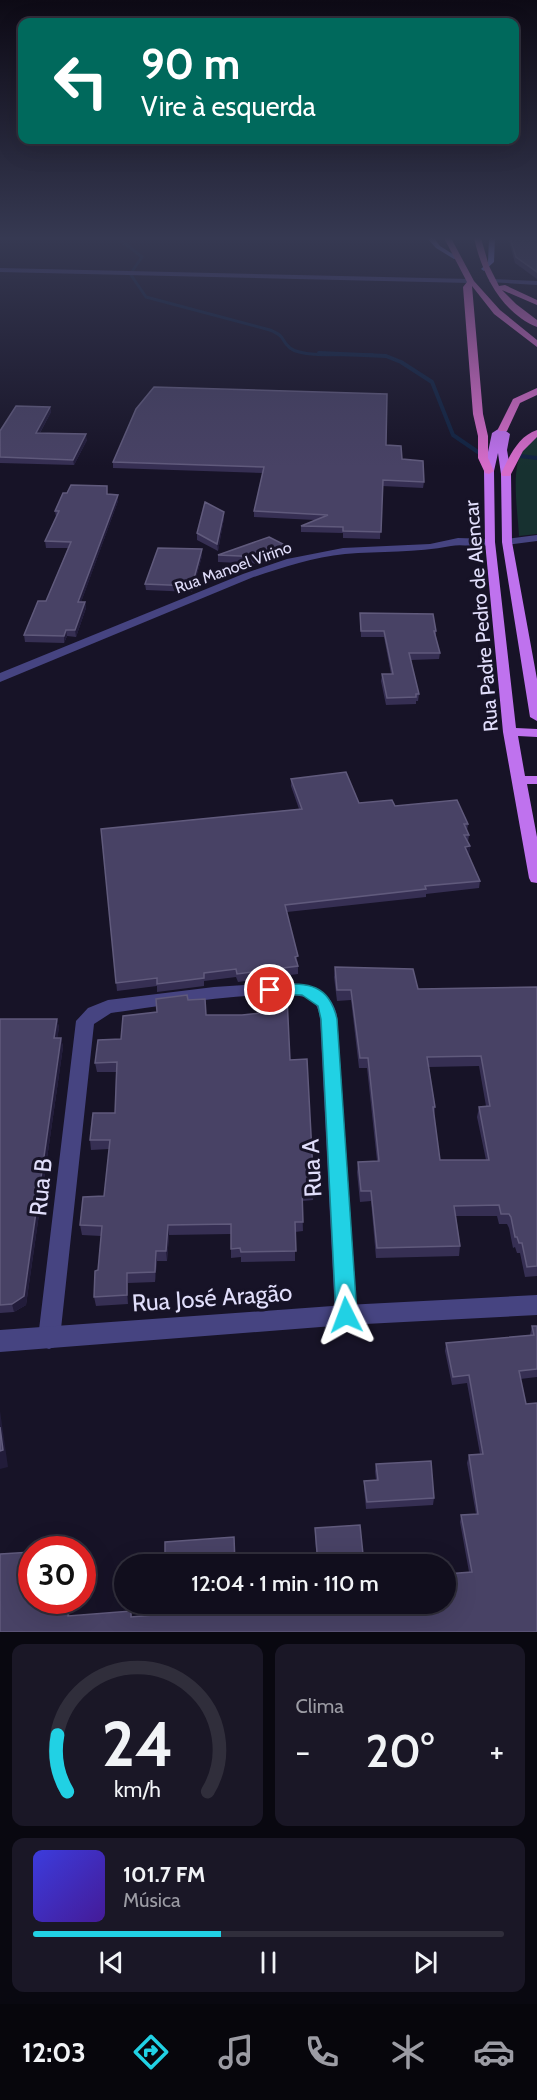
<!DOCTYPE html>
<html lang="pt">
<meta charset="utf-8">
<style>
:root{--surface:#110e1d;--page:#1a1726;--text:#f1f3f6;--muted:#9c9ca4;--line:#302e3b;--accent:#21d1e4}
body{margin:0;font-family:Cabin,sans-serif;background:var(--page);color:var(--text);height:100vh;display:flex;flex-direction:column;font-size:22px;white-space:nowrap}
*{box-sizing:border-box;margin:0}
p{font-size:20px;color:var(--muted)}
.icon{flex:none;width:33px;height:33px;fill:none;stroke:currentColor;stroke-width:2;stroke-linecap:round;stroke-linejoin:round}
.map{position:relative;height:1632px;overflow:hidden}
.panel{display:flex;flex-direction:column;gap:12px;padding:12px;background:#090810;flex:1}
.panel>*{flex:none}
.guide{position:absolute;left:18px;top:18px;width:501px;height:126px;border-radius:12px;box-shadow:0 6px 24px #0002,0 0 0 2px var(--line);background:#00695c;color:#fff;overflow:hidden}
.speed{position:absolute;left:18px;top:1536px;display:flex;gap:12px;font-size:30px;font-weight:700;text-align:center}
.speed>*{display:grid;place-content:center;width:78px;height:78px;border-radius:50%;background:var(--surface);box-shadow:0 6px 24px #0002,0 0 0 2px var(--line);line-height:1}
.speed .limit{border:9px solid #d22;background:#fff;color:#111}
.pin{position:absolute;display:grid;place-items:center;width:51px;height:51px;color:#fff;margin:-26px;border:3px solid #fff;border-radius:50%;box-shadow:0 2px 6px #0007}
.me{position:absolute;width:66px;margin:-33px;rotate:357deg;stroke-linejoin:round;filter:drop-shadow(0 0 4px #0008)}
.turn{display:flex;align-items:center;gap:21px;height:126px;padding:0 24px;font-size:27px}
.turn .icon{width:78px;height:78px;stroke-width:2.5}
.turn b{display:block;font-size:42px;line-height:51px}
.big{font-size:45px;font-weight:600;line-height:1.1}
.panel .tile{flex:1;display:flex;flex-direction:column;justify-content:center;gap:9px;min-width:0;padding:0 21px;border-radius:12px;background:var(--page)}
.panel .dial{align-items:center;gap:0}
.dial svg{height:156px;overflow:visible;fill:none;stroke:var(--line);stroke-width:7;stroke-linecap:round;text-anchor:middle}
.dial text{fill:var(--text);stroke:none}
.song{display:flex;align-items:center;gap:18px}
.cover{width:72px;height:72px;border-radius:9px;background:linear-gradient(135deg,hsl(240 70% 55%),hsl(260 70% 35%))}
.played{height:6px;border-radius:3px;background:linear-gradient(90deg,var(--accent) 40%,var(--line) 40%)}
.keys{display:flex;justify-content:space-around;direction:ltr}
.heat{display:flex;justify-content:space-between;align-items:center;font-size:33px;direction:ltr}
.panel .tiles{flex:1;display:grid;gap:12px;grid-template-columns:1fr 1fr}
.tile:last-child{grid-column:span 2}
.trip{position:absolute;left:114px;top:1554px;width:342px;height:60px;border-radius:30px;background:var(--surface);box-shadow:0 6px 24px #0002,0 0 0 2px var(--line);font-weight:600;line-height:60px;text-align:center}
.tab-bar{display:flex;height:96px;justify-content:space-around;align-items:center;background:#07060c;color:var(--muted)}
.tab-bar .icon{width:42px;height:42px}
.tab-bar .selected{color:var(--accent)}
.tab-bar b{font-size:27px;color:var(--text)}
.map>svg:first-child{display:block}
.green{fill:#173130}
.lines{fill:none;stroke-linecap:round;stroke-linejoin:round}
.stream-far1{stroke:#112342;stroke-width:3}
.stream{stroke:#112342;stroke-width:4}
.minor{fill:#464481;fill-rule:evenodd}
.tertiary{fill:#464481;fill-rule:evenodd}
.secondary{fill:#8380f0;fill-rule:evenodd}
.primary{fill:#bf72ee;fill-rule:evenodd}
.trunk{fill:#d66cca;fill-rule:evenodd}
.wall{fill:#362f53;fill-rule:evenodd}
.shaded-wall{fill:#221c3a}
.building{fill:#484265;stroke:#605a7c;stroke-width:1.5;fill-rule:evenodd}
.route{fill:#21d1e4;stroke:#158894;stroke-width:1.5}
.labels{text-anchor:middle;stroke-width:6;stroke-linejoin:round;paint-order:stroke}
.far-street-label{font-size:16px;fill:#e1defb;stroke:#171327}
.street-label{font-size:20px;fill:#e1defb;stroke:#171327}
.near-street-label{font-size:24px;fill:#e1defb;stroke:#171327}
</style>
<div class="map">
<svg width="537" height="1632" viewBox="0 0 537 1632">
<rect width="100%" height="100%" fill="#171327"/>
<!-- green -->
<path class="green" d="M537 436V534L519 536C518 514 511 473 521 454 524 447 532 441 537 436Z"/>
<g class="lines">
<!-- stream-far1 -->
<path class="stream-far1" d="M118 238 142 257 133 270
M131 275 146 297 270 330C287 337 280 340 290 348 304 359 355 353 373 355"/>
<!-- stream -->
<path class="stream" d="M319 353 386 356 401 362 432 382 453 435 478 452
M520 456 537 458"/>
<!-- minor -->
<path class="minor" d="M0 268 470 279 473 281 470 283 0 272Z
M491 279 537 281V285L489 282Z
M537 535V541L507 545 502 542 507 539Z
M458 538 490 539 495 542C486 550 464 543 451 546 416 553 380 551 345 554 313 557 281 568 251 578L0 682V673L243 574 287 559 343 548 430 544Z
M275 983C302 983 329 984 337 1015L357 1315 354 1322 346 1325 338 1322 335 1315 320 1019C319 1011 317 1003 310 999 283 985 146 1008 111 1013L94 1024 60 1338 57 1346 49 1349 41 1346 38 1338 76 1021 88 1008 108 1000 214 987Z"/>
<!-- tertiary -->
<path class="tertiary" d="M537 1295V1315L346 1325 0 1352V1330L346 1305Z"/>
<!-- secondary -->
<path class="secondary" d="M427 238H434L440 246 459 258 454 259 436 248Z
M489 238H495L494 262 484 271 481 269 488 262Z"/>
<!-- primary -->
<path class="primary" d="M503 426 506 427V431L510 434 507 450 511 474 512 542 537 679V721L530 717 502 542 501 474 498 453 494 471 495 542 516 728 537 729V737L518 736 525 776H537V784H527L537 837V883L531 882 529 878 503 732 485 542 484 471 492 433Z"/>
<!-- trunk -->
<path class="trunk" d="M444 238H451L474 281 500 310 537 340V347L494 314 472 286 483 414 488 436V458L494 471 489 474 485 473 478 458V436L473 414 463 287 467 282Z
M474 238H481L489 266 499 286 505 285 537 300V305L502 290 516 304 537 320V327C501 312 482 274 474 238Z
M537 388V395L520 403 507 431H499L498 429 513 399Z
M537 430V437L523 451 510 476H502L501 474C509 457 518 436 537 430Z"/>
</g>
<!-- wall -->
<path class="wall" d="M508 238H537V279L515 263Z
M50 407 51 412 40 433 87 440 74 465 0 463V431Z
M386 445 402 459 424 482 423 488 382 486 380 539 343 538V533L301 532V526L315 520 254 517V511L263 473 113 468V462Z
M108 494 118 495V501L81 602H85L86 608 76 637 67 636 64 643 25 642 24 635 46 601 68 548H46L45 541 56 517 55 511Z
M224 518 218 551 197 540V533Z
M202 549V556L192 592 146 590 145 584Z
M289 553 260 564 218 562V555Z
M360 613 436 631V637L440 653 439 659 411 660 419 694 418 701H416V704L386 705 381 681 382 674H391L384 637H361Z
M291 779 359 803 395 806 468 824 467 831 469 835 468 842 470 846 469 854H468L480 881 479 888 426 894V897L287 912 298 964V974L238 982 236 977 204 981V986L157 992V986L117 991 101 829 299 809 291 786Z
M335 967 418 989 537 987V1276L525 1277 520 1253H517L515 1247 513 1248 509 1228 507 1224H499L497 1216H456L460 1246 459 1256 376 1258 371 1201 360 1202 357 1172 358 1162 377 1161 367 1068H359L351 1000 337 1001 334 977ZM479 1066 486 1106 479 1107 477 1117 486 1160H440L434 1115 435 1107 429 1067Z
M188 1000 206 1015 290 1060 314 1191 313 1200 302 1201 303 1231 295 1232V1261L241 1262V1257L231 1258V1234L169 1235 167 1261H157L155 1282 128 1283V1304L96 1306 94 1297 98 1270 101 1236 82 1235 80 1225 104 1196 109 1149 91 1150 90 1140 115 1113 116 1072H97L95 1063 121 1039 157 1012Z
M0 1019H57L59 1028 57 1038H61L63 1047 26 1305 14 1312 0 1313Z
M532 1326H537V1377L520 1379 537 1632H0L32 1600H70V1616L131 1611 132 1617 165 1614 469 1572 460 1522 461 1515 476 1514 467 1463 469 1455 480 1454 467 1383 452 1385 445 1351 446 1343 530 1335Z
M376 1464 434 1498 433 1505 366 1509 364 1488V1481L376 1480 375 1471Z
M315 1528 364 1564H317L315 1536Z"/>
<!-- shaded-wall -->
<path class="shaded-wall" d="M50 407 51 412 37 438 36 433Z
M86 434 87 440 74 465 73 460Z
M118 495V501L79 608 78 602Z
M224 512V518L218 551 217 544Z
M289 547V553L260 564V557Z
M202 549V556L192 592V586Z
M85 602 86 608 76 637 75 630Z
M66 630 67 636 64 643V636Z
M470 846 469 854H464L465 847Z
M57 1019 59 1028 56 1047 54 1038Z
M61 1038 63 1047 26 1305 14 1312 12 1304Z
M168 1225 169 1235 167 1261 166 1251Z
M156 1251 157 1261 155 1282V1272Z
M127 1273 128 1283V1304L127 1295Z
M0 1411 8 1467 0 1469Z
M68 1600H70V1623L68 1616Z"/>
<!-- building -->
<path class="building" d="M510 238H537V272L516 257Z
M154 387 387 394 386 445 401 446 402 459 423 461 424 482 383 480 381 532 343 531V527L301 526 328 515 254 511 264 467 113 462 136 409Z
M16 406 50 407 36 433 86 434 73 460 0 457V431Z
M71 485 107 486V494L118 495 78 602H85L75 630H66L64 636 24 635 38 601H46L71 542 45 541 59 511H55L63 493H67Z
M205 502 224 512 217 544 197 533Z
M269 537 289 547 260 557 218 555Z
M158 548 202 549 192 586 145 584Z
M360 613 433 614 436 631H434L440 653H409L419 694H416V697L387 698 382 674H393L384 631H361Z
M346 772 359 803 392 800 395 806 457 800 468 824H464L469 835H464L470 846 465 847 480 881 425 886 426 889 285 905 298 956 295 957 298 966 237 974 236 969 204 973V978L157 984V978L116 983 101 829 302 809 291 779Z
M335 967 413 969 418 989 537 987V1266L527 1267 522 1243H519L517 1237H515L511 1217 509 1214H501L499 1205 454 1206 460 1246 377 1248 371 1191H361L358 1162 379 1161 368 1058H360L351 990H337ZM481 1056 490 1106 479 1107 489 1160H440L433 1107H435L427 1057Z
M187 995 188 1000 205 999 206 1015H242L270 1012 269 997H287L290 1060 307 1059 314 1191H302L303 1222H295L296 1251 241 1252 240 1248 231 1249V1224L168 1225 166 1251H156L155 1272 127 1273V1295L94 1297 95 1271 98 1270 102 1226 80 1225 83 1197 104 1196 110 1140H90L93 1113H115L117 1062 95 1063 98 1040 121 1039 123 1016 157 1012 156 999Z
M0 1019H57L54 1038H61L24 1296 12 1304 0 1305Z
M532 1326H537V1369L519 1371 526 1404 537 1403V1632H0V1554L32 1552V1600H68V1616L131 1611V1617L165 1614V1604H446V1574L472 1572 461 1515 478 1514 469 1455 483 1454 469 1375 453 1377 446 1343 534 1335Z
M0 1427 3 1450 0 1451Z
M431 1461 434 1498 367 1502 364 1481 378 1480 376 1464Z
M360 1525 364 1564H318L315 1528Z
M234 1537 235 1564H165V1542Z"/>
<!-- sky -->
<linearGradient id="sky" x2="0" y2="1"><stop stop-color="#0d0a15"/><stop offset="0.51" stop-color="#363952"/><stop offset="1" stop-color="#363952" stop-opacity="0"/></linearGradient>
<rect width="537" height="467" fill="url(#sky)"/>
<!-- route -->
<path class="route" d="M270 984C304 984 328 980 337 1019L357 1315 354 1322 346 1325 339 1322 336 1315 321 1019 318 1006 302 995 264 994 262 990 264 985Z"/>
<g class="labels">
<!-- far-street labels -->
<g class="far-street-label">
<text transform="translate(233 567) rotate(-20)" y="6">Rua Manoel Virino</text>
</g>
<!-- street labels -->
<g class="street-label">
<text transform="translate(481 616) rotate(-95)" y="7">Rua Padre Pedro de Alencar</text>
</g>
<!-- near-street labels -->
<g class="near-street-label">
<text transform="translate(312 1168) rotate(-93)" y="8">Rua A</text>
<text transform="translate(41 1187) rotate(-84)" y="8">Rua B</text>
<text transform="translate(212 1298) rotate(-4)" y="8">Rua José Aragão</text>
</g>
</g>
</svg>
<div class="speed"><div class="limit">30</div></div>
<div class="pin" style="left:270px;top:990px;background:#d93025"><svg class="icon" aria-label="arrive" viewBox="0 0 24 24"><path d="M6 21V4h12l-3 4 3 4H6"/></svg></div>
<svg class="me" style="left:346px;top:1315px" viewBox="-20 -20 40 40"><path d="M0-17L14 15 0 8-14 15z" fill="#21d1e4" stroke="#fff" stroke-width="4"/></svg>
<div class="trip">12:04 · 1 min · 110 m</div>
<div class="guide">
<div class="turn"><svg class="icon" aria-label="left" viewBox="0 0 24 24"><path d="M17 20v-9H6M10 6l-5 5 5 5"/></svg><div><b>90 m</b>Vire à esquerda</div></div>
</div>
</div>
<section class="panel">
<div class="tiles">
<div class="tile dial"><svg viewBox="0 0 100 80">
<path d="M14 69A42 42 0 1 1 86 69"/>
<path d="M14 69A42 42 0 0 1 9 40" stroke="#21d1e4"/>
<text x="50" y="56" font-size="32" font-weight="700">24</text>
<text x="50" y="72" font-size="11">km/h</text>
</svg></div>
<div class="tile"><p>Clima</p>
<div class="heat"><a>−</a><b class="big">20°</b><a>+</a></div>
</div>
<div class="tile">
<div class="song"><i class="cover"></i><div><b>101.7 FM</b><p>Música</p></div></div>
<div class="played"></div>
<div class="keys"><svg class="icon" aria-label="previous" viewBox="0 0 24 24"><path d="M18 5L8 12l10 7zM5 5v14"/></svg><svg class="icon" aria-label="pause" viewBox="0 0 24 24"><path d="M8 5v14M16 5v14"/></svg><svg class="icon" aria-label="next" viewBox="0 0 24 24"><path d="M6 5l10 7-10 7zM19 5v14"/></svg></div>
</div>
</div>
</section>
<nav class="tab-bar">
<b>12:03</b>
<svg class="icon selected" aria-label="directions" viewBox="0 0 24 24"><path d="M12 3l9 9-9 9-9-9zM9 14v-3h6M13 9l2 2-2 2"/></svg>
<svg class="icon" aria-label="music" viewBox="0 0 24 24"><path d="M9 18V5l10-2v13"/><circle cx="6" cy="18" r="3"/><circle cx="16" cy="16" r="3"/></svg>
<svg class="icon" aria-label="phone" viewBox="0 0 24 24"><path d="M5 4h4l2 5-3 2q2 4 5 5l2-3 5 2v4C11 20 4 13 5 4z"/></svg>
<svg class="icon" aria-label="climate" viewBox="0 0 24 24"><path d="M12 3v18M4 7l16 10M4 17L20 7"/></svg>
<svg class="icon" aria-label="car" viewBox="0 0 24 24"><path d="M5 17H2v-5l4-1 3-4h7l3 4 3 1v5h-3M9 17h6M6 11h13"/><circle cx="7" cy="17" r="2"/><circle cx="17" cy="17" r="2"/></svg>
</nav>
